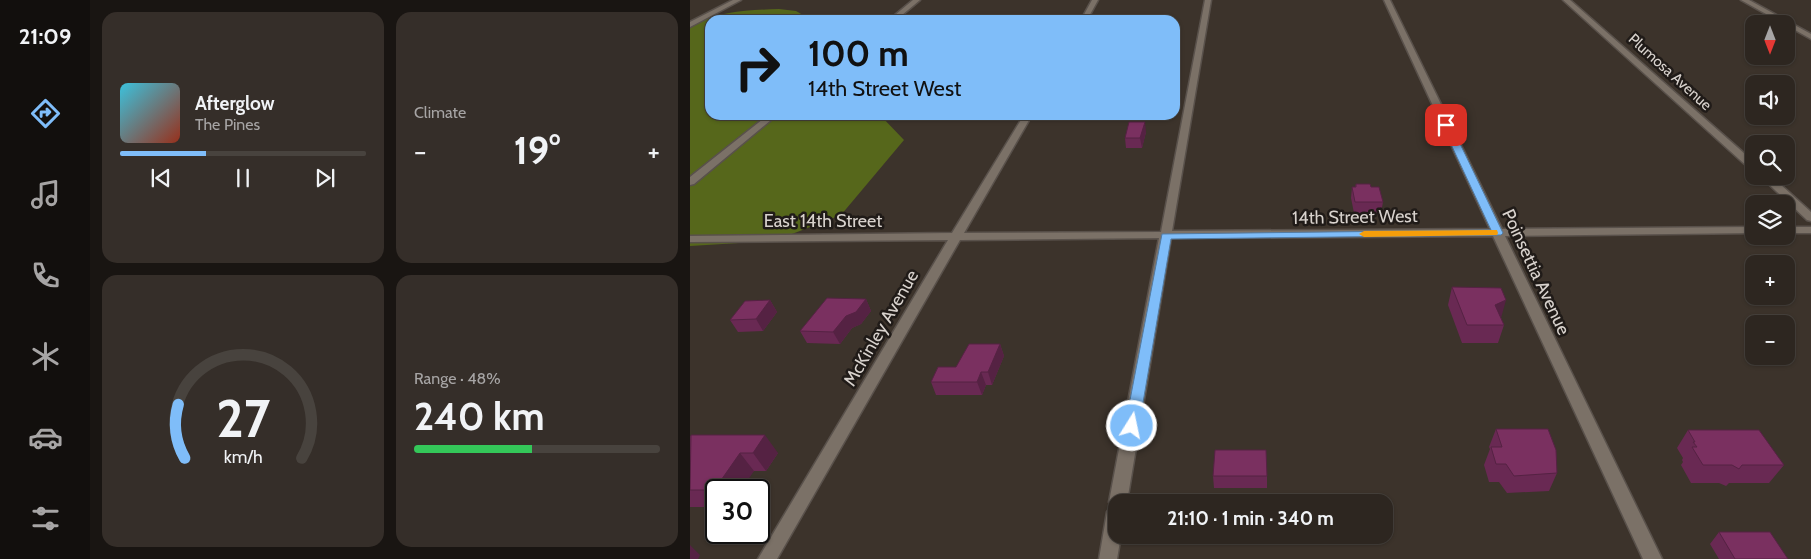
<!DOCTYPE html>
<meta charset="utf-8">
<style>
:root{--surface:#2d2620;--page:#352e29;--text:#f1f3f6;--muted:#a7a5a5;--line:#48433e;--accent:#7fbdf9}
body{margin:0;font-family:Cabin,sans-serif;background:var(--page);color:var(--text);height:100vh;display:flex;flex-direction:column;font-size:19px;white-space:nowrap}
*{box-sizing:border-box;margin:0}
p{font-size:16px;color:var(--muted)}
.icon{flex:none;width:28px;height:28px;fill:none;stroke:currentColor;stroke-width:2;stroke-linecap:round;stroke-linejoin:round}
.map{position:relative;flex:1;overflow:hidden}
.sheet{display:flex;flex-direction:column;gap:12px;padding:12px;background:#191512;width:600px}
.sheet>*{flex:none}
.guide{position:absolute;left:15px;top:15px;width:475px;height:105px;border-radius:15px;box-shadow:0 1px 4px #0004,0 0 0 1px var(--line);background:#7fbdf9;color:#111;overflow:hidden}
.needle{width:32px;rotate:180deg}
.tools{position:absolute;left:1055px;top:15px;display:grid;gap:10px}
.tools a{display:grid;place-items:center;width:50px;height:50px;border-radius:10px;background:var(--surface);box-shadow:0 1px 4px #0004,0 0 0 1px var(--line);font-size:25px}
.speed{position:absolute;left:15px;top:479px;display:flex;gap:10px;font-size:25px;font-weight:700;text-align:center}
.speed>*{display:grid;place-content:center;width:65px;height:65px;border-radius:50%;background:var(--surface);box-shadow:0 1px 4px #0004,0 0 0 1px var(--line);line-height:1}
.speed .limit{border:2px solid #111;border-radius:8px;background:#fff;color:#111}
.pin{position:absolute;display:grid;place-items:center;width:42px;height:42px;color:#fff;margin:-21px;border-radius:10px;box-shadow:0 2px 8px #0006}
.me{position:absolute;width:55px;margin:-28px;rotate:10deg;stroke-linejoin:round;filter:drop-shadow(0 0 4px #0008)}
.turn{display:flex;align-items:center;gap:18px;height:105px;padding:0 20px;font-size:22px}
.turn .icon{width:65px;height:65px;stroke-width:2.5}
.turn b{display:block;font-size:35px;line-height:42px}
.big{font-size:38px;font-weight:700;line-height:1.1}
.sheet .card{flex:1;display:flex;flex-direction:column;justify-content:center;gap:8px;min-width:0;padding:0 18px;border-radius:15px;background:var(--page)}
.sheet .dial{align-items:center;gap:0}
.dial svg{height:130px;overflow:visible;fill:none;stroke:var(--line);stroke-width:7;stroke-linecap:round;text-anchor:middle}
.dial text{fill:var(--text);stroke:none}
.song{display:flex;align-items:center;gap:15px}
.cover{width:60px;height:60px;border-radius:8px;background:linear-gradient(135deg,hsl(190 70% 55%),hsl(10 70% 35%))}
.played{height:5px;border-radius:2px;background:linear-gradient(90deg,var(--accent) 35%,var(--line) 35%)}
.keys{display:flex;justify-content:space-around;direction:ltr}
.heat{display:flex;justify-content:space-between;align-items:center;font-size:28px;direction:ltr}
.charge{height:8px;border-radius:4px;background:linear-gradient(90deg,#34c759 48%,var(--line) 0)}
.sheet .tiles{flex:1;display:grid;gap:12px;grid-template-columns:repeat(2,1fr)}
.trip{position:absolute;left:418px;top:494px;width:285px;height:50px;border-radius:15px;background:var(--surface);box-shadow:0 1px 4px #0004,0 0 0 1px var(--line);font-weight:700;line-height:50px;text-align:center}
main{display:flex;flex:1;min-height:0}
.menu{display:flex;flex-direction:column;width:90px;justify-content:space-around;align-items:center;background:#120f0d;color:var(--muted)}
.menu .icon{width:35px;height:35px}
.menu .on{color:var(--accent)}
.menu b{font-size:22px;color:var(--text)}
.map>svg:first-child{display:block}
.green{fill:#56671b}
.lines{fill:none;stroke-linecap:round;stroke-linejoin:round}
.minor-casing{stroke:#59514b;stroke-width:3}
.minor{fill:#7b7167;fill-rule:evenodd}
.wall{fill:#692953}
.shaded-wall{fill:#552243}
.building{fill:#7a3060;stroke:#552243}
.route{fill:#7fbdf9;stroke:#537ba2}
.slow{fill:#f59e0b}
.labels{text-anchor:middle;stroke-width:5;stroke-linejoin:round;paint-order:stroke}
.far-street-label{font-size:15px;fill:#d8d2cd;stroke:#201b18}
.street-label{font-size:18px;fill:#d8d2cd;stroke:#201b18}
</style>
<main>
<nav class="menu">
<b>21:09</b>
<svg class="icon on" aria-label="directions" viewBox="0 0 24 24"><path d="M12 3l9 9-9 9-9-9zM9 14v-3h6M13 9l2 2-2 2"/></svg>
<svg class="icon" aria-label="music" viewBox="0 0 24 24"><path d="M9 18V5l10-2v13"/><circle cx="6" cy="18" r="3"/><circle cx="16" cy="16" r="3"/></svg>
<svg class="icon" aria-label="phone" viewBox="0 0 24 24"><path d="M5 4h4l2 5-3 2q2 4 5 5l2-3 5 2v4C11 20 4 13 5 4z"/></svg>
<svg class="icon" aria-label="climate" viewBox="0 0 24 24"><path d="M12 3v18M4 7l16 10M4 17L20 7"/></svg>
<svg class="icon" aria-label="car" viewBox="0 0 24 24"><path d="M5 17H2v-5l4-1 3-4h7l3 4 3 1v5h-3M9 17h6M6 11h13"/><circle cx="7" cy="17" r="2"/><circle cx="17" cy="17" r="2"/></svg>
<svg class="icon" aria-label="filters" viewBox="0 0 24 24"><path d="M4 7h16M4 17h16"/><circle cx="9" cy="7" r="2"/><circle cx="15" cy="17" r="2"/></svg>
</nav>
<section class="sheet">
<div class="tiles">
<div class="card">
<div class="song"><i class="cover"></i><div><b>Afterglow</b><p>The Pines</p></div></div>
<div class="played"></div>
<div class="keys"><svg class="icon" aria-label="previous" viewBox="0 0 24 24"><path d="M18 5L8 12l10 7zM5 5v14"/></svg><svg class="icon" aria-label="pause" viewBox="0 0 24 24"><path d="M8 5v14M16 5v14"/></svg><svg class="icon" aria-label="next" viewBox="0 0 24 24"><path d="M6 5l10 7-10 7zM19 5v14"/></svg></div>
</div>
<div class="card"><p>Climate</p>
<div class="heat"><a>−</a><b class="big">19°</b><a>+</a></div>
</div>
<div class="card dial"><svg viewBox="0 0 100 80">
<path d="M14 69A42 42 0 1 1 86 69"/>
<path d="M14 69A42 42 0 0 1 10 36" stroke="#7fbdf9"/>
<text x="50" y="56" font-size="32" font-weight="700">27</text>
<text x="50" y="72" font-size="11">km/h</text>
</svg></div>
<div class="card"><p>Range · 48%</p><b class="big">240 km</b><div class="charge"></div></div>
</div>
</section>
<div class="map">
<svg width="1121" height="559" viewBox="0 0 1121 559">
<rect width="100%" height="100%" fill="#3c332b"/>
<!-- green -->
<path class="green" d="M89 9 106 11 113 15 165 20H20V115H190L214 140 151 215 84 241 0 246V23C33 12 55 10 89 9Z"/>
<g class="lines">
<defs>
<path id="minor" d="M43 0H51L0 27V22Z
M223 0H230L206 20H199Z
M402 0H408L397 20H391Z
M515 0H521L482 231 800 229 694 0H700L812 229 1064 227V233L815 236 972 559H953L803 236 481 238 437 502H426V535H431L427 559H409L417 512 421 506 419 502 469 238 270 240 87 559H68L258 240 0 242V236L262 233 334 115H342L274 233 471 232Z
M873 0H880L1064 162V170L1060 169Z
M1051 0H1059L1121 34V39Z
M78 115H87L4 184 0 185V177Z
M1070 176H1081L1121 212V221L1117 220Z
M1096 227H1121V233H1096Z"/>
</defs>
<!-- minor casing -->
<use href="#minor" class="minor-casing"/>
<!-- minor -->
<use href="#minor" class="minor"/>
</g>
<!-- wall -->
<path class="wall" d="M456 132 452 148H436L435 138Z
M666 184 681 187 693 202 691 213H664L661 198 662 187H665Z
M762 287 811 318 814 325 808 343H772L758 305Z
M176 299 181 311 171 324 162 328 150 344 117 343 110 331Z
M80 300 87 312 73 331 48 332 40 320Z
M310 344 314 356 302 385H296L292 395H246L241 382 266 367Z
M806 429 867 473 859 491 817 493 809 482H799L794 465 800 449 799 447Z
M998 430 1094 465 1079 483H1039L1036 486 1029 483H1001L991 465 993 462 992 460 993 458 987 448Z
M0 436 88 453 76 471H64L26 490V507H0Z
M523 476H577V488H524Z
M1029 532 1098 559H1029L1020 544Z"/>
<!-- shaded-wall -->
<path class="shaded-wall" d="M455 122 456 132 452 148 450 138Z
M176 299 181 311 171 324 162 328 150 344 143 332 156 316Z
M80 300 87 312 73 331 66 319Z
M816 300 811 318 805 305Z
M310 344 314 356 302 385 298 372Z
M291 372 296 385 292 395 287 382Z
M75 435 88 453 76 471 63 453Z
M50 453 64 471 51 490H26V497L20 490Z
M0 545 10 555 8 559H0Z"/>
<!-- building -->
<path class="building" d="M439 122H455L450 138H435Z
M666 184H680L681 187H689L693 202H665L662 187H666Z
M762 287 811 288 816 300 805 305 814 325H777Z
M137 298 176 299 166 312 156 316 143 332 110 331Z
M80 300 66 319 40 320 55 301Z
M279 344H310L298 372H291L287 382H241L248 367H266Z
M806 429H858L866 450 867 473 824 476 816 464H806L801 447H812Z
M998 430H1069L1094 465H1052L1049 469 1042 465H1013L1002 447H1007L1003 442H1005Z
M1 435H75L63 453H50L27 486 20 490H0Z
M525 450H576L577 476H523Z
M1029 532H1080L1098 559H1045Z"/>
<!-- route -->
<path class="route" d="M754 124 761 125 813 233 811 235 481 239 449 426 447 430 442 432 437 430 435 426 472 234 801 230 752 125Z"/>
<!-- slow -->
<path class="slow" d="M803 230H807L808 233 807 235 674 237 669 234 674 231Z"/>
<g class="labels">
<!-- far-street labels -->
<g class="far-street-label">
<text transform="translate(980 72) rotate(42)" y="5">Plumosa Avenue</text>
</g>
<!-- street labels -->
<g class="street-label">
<text transform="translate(665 217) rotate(-1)" y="6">14th Street West</text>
<text x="133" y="227">East 14th Street</text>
<text transform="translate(846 272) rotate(65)" y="6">Poinsettia Avenue</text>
<text transform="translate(191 328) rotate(-60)" y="6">McKinley Avenue</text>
</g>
</g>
</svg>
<div class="tools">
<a><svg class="needle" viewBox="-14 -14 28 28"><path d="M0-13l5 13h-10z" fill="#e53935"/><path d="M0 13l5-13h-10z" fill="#a7a5a5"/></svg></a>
<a><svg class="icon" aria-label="sound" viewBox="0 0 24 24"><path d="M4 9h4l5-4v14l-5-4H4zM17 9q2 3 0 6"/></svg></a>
<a><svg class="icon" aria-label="search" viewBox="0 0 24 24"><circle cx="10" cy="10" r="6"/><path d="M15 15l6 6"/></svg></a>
<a><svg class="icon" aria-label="layers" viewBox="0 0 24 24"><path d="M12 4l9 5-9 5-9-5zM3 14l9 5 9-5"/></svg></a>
<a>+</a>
<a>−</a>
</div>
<div class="speed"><div class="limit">30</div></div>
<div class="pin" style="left:756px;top:125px;background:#d93025"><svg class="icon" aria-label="arrive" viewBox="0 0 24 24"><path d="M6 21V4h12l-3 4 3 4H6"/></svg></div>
<svg class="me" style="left:442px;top:426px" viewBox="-20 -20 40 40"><circle r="17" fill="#7fbdf9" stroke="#fff" stroke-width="3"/><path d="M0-11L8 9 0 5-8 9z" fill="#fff"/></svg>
<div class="trip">21:10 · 1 min · 340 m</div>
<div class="guide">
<div class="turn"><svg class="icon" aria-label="right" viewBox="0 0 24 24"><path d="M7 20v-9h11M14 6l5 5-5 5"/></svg><div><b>100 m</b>14th Street West</div></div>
</div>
</div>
</main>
